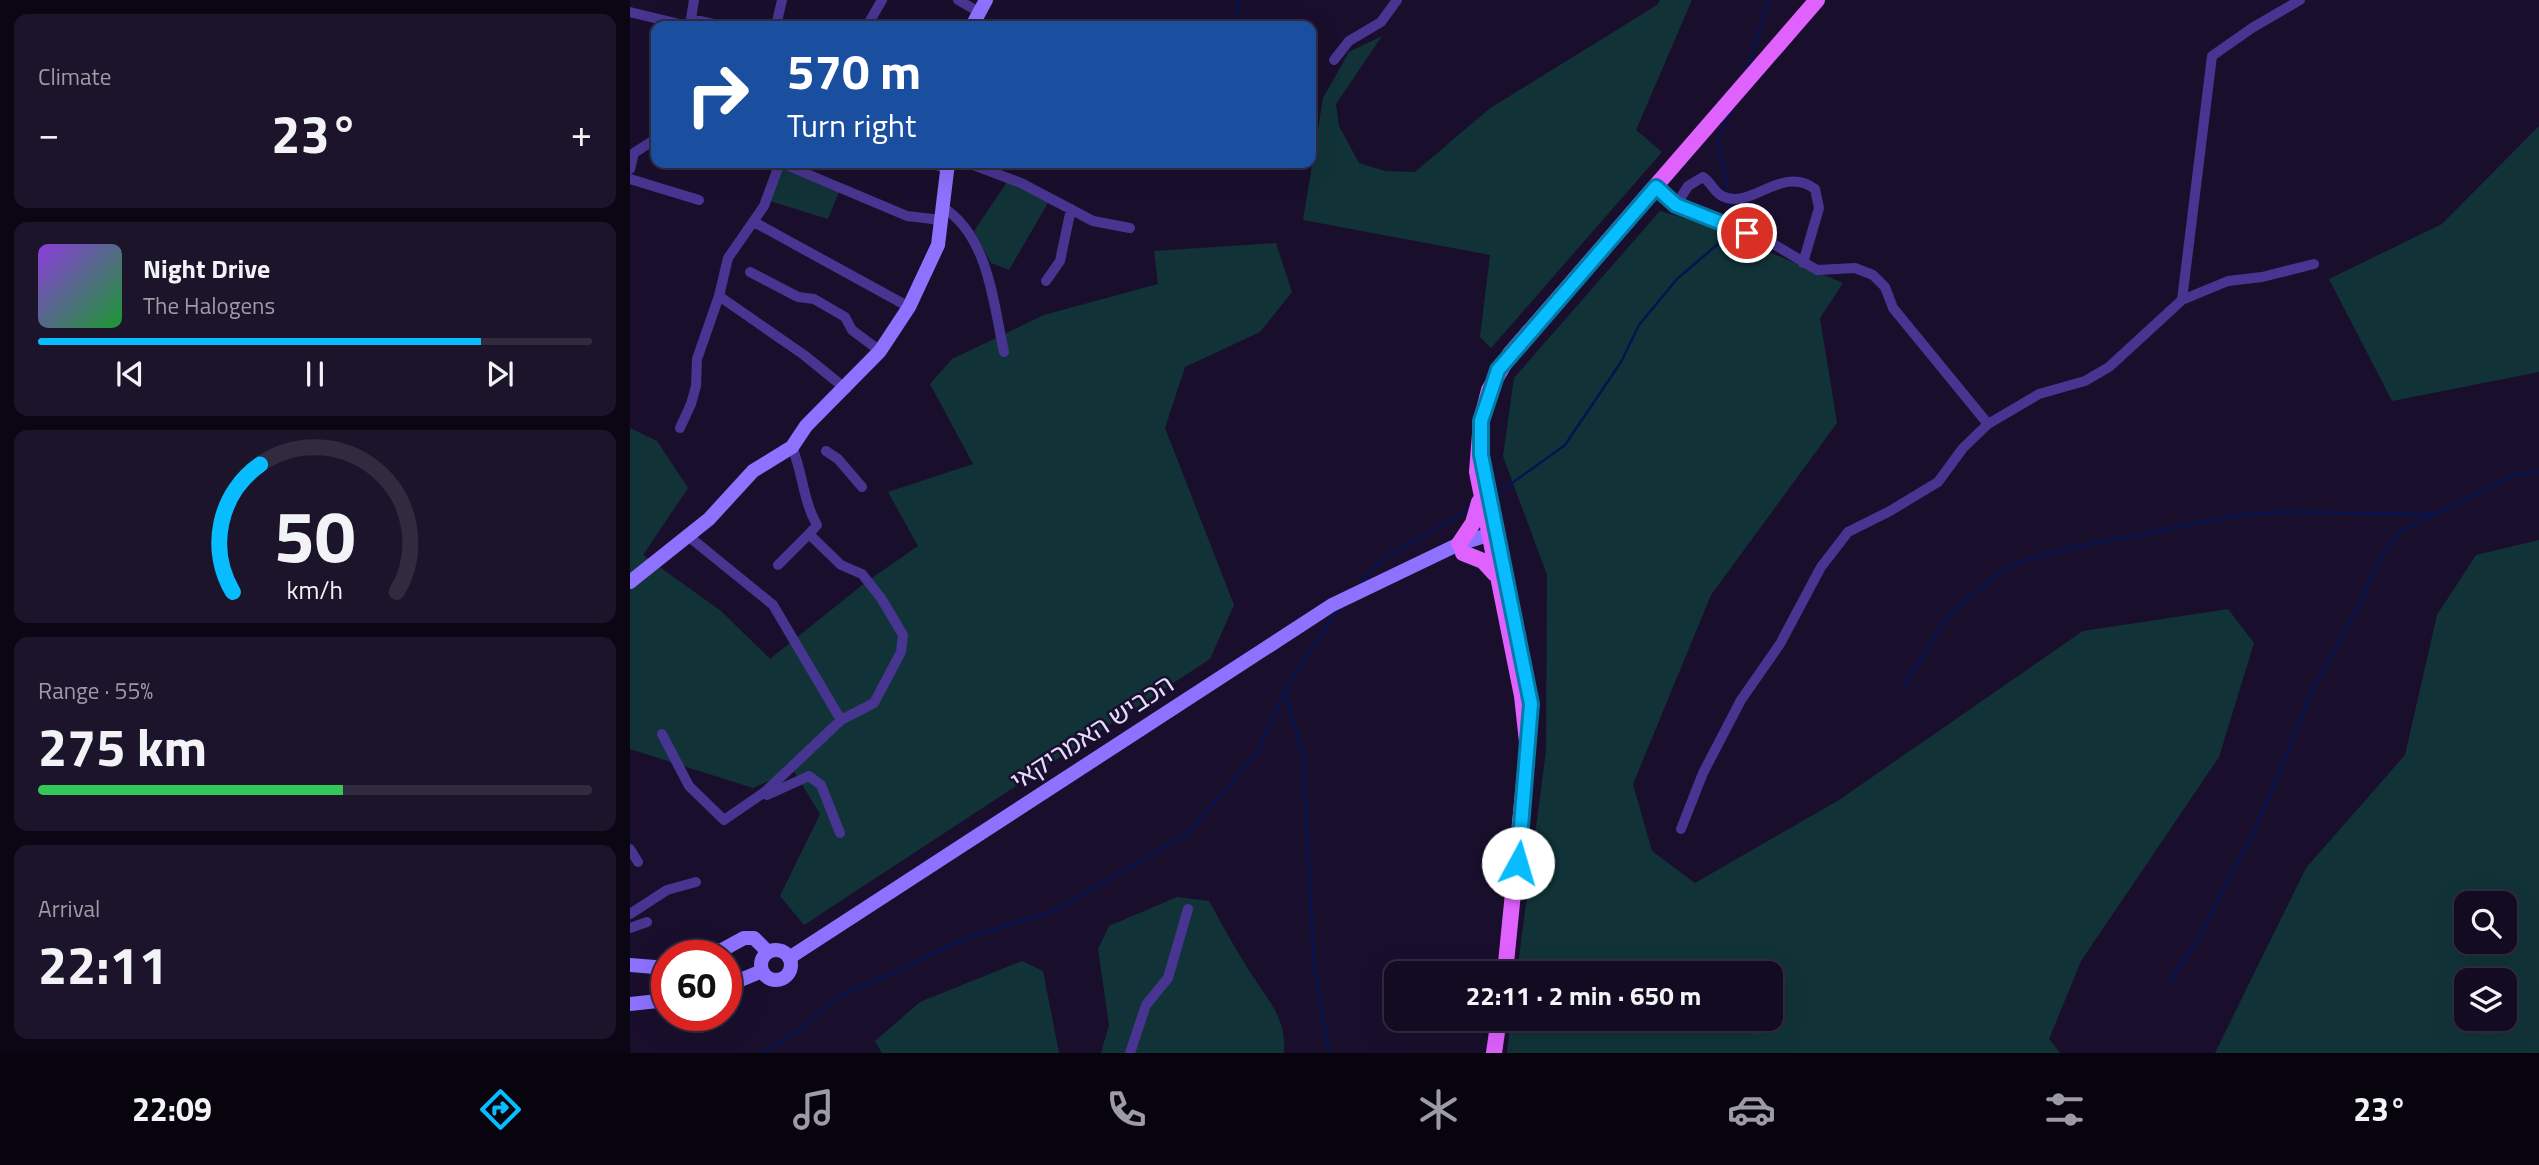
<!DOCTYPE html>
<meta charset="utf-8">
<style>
:root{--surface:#130b22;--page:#1c142a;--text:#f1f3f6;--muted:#9d9ba5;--line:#322b40;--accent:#07bcff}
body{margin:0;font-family:"Titillium Web","Noto Sans Hebrew",sans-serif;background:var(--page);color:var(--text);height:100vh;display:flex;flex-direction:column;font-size:26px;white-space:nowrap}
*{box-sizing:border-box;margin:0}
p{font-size:23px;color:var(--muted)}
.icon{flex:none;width:38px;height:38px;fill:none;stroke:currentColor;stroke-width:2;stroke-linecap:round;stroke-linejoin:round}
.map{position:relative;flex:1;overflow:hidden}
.sheet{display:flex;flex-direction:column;gap:14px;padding:14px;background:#0a0613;width:630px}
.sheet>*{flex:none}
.guide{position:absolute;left:21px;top:21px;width:665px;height:147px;border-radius:14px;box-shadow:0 7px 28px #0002,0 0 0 2px var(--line);background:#1a4fa0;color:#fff;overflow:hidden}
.fabs{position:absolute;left:1824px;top:891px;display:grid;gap:14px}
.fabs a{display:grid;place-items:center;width:63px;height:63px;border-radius:14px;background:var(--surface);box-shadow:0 7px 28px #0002,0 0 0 2px var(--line);font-size:35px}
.speed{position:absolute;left:21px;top:940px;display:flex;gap:14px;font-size:35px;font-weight:700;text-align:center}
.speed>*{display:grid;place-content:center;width:91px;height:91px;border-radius:50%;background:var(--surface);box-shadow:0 7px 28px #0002,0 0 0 2px var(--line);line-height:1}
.speed .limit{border:10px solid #d22;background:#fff;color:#111}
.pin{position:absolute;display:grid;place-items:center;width:60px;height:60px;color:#fff;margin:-30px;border:4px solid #fff;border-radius:50%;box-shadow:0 2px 7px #0007}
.me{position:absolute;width:77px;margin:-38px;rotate:6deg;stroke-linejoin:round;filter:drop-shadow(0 0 5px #0008)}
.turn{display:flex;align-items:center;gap:24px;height:147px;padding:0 21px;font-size:32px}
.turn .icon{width:91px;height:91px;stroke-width:2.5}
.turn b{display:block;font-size:49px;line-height:60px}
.big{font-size:52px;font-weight:700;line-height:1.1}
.sheet .widget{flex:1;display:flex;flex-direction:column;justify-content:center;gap:10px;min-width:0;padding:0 24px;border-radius:14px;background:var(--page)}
.sheet .dial{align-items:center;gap:0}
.dial svg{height:182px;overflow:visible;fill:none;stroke:var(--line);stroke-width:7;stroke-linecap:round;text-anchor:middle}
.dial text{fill:var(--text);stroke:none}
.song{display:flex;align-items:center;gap:21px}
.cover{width:84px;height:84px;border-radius:10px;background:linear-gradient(135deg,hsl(270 70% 55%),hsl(130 70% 35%))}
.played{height:7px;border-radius:4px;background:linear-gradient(90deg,var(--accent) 80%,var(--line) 80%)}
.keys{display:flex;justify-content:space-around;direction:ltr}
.heat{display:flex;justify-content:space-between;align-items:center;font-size:38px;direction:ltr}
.charge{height:10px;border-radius:5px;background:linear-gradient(90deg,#34c759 55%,var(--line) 0)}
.trip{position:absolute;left:754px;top:961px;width:399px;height:70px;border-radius:14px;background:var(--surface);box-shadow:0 7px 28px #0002,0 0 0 2px var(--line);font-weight:700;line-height:70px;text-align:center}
.menu{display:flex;height:112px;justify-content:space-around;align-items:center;background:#08040e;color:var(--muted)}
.menu .icon{width:49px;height:49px}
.menu .selected{color:var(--accent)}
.menu b{font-size:32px;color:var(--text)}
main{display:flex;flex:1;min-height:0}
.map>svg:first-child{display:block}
.green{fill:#113338;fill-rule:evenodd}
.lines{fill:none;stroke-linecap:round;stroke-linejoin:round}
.stream{stroke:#051450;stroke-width:2.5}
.street{stroke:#483591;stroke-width:10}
.secondary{stroke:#8e72ff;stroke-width:14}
.primary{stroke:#df62ff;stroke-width:16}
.route-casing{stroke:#057aa6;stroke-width:18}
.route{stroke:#07bcff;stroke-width:12}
.labels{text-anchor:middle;stroke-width:5;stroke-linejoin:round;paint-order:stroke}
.street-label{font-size:26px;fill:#e5dbff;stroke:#190f2d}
</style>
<main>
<section class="sheet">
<div class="widget"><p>Climate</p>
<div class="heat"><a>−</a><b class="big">23°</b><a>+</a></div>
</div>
<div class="widget">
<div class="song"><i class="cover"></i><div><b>Night Drive</b><p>The Halogens</p></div></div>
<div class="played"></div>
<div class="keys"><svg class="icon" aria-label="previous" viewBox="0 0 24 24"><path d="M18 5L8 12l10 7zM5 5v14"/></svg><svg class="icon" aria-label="pause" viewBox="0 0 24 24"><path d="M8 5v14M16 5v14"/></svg><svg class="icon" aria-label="next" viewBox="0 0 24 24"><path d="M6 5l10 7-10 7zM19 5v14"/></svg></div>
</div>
<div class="widget dial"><svg viewBox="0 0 100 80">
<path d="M14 69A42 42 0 1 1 86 69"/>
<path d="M14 69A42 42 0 0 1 26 13" stroke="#07bcff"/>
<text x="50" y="56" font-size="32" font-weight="700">50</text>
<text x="50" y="72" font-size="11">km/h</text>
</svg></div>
<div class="widget"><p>Range · 55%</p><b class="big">275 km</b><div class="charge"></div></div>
<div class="widget"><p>Arrival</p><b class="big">22:11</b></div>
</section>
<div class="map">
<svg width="1909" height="1053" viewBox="0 0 1909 1053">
<rect width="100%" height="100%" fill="#190f2d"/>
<!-- green -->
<path class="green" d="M1030 0H1062L1006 130 1032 152 861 348 850 337 860 255 673 220 693 98 719 52 752 36 706 104 709 126 729 163 755 171 785 172 859 109 1027 5Z
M1909 126V372L1762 401 1699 279 1812 224Z
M152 169 209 192 198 219 140 201Z
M377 182 419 201 379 270 361 263 344 231Z
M1030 211 1068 222 1213 283 1190 318 1207 423 1081 595 1003 784 1022 851 1065 883 1209 800 1453 631 1598 609 1624 643 1589 757 1451 961 1419 1039 1430 1053H877L881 1019 1141 1018V973H887L916 751 917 575 873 456 884 378Z
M646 243 662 292 630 332 555 367 535 428 604 605 580 659 174 925 150 896 190 814 163 770 123 788 0 749V428L27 441 58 488 13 555 91 611 140 659 236 582 288 546 258 492 343 464 300 384 322 359 414 315 528 284 524 251Z
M1909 540V1053H1585L1676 868 1775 755 1807 615 1846 555ZM1836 903H1874V942H1836ZM1836 980H1874V1018H1836Z
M547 897 579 901C592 924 604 947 618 969 636 998 657 1017 654 1053H471L479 1025 468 949 479 926Z
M392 961 413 971 429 1053H252L245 1041 290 1002Z"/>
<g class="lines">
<!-- stream -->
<path class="stream" d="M603 26 609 0
M1117 70 1139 0
M1099 195 1088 137 1105 105
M1100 201V222
M864 496 935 445 991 362 1009 325 1047 279 1088 244 1097 228
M731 583 751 560 840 509
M1274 686 1319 614 1380 565 1431 550 1603 516 1648 512 1803 514
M655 690 673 756 684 966 699 1053
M1540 981 1566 942 1626 828 1684 687 1729 606 1745 567 1770 531 1882 476 1909 472
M133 1053 174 1026 207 998 342 936 422 912 556 835 628 752 655 690 707 610"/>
<!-- street -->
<path class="street" d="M328 0 349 12
M0 12 58 26
M61 19 92 26
M60 25 64 0
M146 26 152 0
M237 26 252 0
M704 60 719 41 751 22 767 0
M151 163 277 216 311 220
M301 163 317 169
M338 163 391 183 463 221 500 228
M149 165 134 206 98 258 89 296 174 355 216 389
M0 169 4 153 24 140 26 133
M0 179 69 200
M1026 187 1046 205 1135 239 1187 270 1225 268 1243 275 1255 287 1263 308 1358 424
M1046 205 1058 186 1073 177C1081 182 1084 192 1092 196 1121 211 1151 164 1185 189L1189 208 1173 263
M311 206C359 235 363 303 374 352
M124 222 279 307
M120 272 168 297 184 299 215 317 222 330 250 351
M416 281 430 261 441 209
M1552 300 1598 281 1632 277 1684 264
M50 428 61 404 66 386 67 359 89 296
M196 451 208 459 232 487
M57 535 143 605 211 720
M148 565 179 534
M32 734 59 786 94 820 136 791 211 720 244 703 271 652 273 635 251 598 232 574 211 565 179 534 187 525C173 501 173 473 162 447
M137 795 179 776 191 785 210 833
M1051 829 1073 773 1111 700 1150 644 1191 567 1218 532 1260 511 1308 482 1333 448 1358 424 1409 394 1455 381 1479 367 1552 300 1582 56 1622 28 1670 0
M0 849 8 862
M0 914 37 890 66 882
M0 928 17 922
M500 1053 516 1005 538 978 558 909"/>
<!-- secondary -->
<path class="secondary" d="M342 26 356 0
M0 582 79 519 123 471 162 447 176 426 250 351 279 307 308 245 318 163
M131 965a15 15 0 1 1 30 0a15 15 0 1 1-30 0Z
M81 956 114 938H124L138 952
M159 958 702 605 829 544 858 535
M0 965 37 968
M96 986 132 971
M0 1004 37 1000"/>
<!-- primary -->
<path class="primary" d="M829 544 843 523 849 502
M833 553 853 561 865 574
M898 751 892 696 847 472 851 421 859 390 880 354 1187 0
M875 973 898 743
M864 1053 869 1018"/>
</g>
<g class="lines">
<defs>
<path id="route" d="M888 863 901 704 851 455V421L868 370 1026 187 1046 205 1117 233"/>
</defs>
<!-- route casing -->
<use href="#route" class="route-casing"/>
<!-- route -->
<use href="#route" class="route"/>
</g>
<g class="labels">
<!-- street labels -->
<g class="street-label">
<text transform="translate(462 732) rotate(-33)" y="9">הכביש האמריקאי</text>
</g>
</g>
</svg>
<div class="fabs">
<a><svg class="icon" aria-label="search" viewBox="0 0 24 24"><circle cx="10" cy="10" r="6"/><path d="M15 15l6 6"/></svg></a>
<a><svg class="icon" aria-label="layers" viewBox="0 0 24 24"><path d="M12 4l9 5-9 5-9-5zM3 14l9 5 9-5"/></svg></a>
</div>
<div class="speed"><div class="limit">60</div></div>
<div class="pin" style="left:1117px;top:233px;background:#d93025"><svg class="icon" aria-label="arrive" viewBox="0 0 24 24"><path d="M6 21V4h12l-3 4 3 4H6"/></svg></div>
<svg class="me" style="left:888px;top:863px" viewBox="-20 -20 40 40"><circle r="19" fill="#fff"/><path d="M0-13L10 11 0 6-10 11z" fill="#07bcff"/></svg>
<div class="trip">22:11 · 2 min · 650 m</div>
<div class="guide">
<div class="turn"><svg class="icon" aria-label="right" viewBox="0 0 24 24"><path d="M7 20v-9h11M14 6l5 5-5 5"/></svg><div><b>570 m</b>Turn right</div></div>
</div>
</div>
</main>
<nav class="menu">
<b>22:09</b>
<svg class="icon selected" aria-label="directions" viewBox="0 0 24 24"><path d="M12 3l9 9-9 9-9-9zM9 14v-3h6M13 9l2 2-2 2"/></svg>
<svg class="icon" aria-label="music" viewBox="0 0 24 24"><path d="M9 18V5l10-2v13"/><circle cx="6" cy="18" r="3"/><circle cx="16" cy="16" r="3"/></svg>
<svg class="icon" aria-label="phone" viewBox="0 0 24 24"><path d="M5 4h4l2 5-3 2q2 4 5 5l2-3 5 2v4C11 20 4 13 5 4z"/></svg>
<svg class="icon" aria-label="climate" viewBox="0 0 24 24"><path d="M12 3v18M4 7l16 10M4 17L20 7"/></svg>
<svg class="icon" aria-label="car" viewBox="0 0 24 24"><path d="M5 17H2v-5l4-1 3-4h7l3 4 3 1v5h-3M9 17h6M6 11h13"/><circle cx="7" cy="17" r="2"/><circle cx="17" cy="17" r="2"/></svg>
<svg class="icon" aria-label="filters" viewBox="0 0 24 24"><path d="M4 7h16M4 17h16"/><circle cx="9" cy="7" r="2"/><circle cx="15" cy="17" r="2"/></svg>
<b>23°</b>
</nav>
